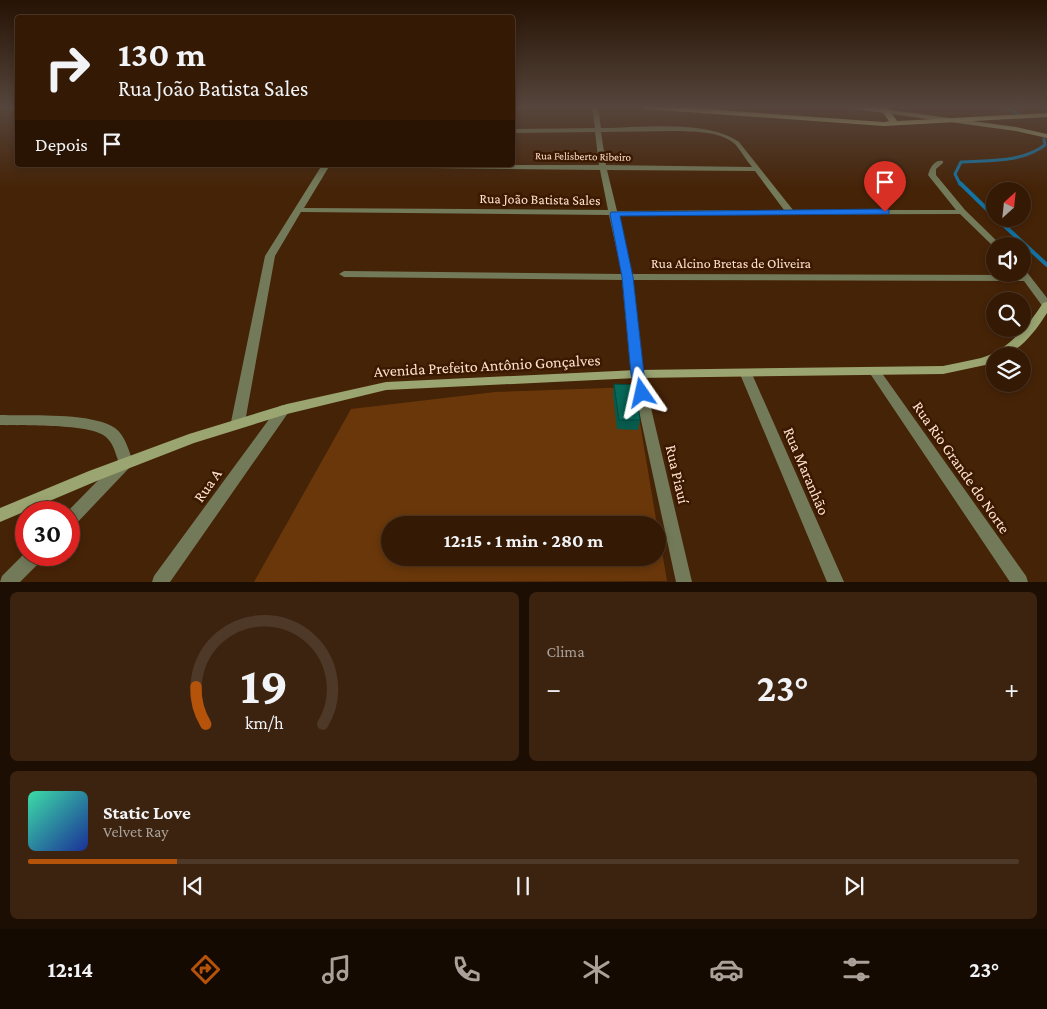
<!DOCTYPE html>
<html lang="pt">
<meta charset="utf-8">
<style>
:root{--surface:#341a05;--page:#3c230f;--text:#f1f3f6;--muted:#a9a19a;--line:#4e3827;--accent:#b45309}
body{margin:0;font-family:"Crimson Pro",serif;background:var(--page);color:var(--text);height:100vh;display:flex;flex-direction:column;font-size:19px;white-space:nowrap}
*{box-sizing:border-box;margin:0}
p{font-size:16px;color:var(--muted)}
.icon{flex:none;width:28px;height:28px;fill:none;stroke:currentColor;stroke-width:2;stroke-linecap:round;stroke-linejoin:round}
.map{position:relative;height:582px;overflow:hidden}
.side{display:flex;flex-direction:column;gap:10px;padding:10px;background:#1d0e03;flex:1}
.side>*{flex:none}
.hud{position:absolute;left:15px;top:15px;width:500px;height:152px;border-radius:5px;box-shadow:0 2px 8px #0003,0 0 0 1px var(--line);background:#341a05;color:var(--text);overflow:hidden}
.needle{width:32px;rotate:27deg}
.fabs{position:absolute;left:986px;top:182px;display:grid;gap:10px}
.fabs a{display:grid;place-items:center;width:45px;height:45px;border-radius:50%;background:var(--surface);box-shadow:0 2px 8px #0003,0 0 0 1px var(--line);font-size:25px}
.speed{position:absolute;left:15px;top:501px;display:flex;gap:10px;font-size:25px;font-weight:700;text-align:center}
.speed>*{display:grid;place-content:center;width:65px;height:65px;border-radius:50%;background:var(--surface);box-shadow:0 2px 8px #0003,0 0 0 1px var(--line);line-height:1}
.speed .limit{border:8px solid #d22;background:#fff;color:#111}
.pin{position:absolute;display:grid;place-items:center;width:42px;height:42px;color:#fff;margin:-51px -21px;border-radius:50% 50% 50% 0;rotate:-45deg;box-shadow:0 0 5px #0007}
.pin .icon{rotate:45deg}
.me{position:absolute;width:55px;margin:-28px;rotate:349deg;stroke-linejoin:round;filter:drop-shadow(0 0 4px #0008)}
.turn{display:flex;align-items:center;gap:18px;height:105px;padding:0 20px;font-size:22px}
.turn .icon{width:65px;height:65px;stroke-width:2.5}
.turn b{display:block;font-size:35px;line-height:42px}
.then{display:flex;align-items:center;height:48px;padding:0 20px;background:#0003;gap:10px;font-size:19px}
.big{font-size:38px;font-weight:700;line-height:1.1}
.side .widget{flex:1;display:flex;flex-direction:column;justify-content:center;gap:8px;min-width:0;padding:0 18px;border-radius:8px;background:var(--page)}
.side .dial{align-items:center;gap:0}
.dial svg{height:130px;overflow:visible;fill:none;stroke:var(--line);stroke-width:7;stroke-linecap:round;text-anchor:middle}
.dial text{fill:var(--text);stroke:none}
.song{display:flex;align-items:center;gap:15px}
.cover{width:60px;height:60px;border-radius:8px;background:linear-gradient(135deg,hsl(160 70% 55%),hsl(230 70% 35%))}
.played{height:5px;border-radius:2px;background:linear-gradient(90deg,var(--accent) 15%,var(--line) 15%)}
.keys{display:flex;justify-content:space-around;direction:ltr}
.heat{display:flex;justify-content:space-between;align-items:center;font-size:28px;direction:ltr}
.side .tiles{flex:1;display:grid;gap:10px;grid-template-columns:1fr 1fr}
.widget:last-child{grid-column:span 2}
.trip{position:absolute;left:381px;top:516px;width:285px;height:50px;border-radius:25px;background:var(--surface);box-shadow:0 2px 8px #0003,0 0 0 1px var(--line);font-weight:700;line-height:50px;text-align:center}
.tab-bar{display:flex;height:80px;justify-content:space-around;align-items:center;background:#150a02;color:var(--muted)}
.tab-bar .icon{width:35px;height:35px}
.tab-bar .selected{color:var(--accent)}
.tab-bar b{font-size:22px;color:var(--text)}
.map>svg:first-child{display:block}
.green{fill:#69370a}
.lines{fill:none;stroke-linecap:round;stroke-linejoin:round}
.stream-far1{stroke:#1373a2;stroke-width:3}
.stream{stroke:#1373a2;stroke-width:4}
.street{fill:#737a59;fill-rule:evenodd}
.secondary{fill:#9ba571;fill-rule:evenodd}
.primary{fill:#bac682;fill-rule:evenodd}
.wall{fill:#065b4d}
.building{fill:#076a59;stroke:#054a3e}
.route{fill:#1a73e8;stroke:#114b97}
.labels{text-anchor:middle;stroke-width:5;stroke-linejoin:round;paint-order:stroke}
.far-street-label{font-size:11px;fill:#fee0cc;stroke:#3a1900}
.street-label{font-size:14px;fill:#fee0cc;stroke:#3a1900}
.near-street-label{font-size:16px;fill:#fee0cc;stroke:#3a1900}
</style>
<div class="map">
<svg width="1047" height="582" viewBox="0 0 1047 582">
<rect width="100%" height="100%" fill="#452307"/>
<!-- green -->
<path class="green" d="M634 387 657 525H390V558H658V527L667 581 254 582 351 409 495 392Z"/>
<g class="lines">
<!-- stream-far1 -->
<path class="stream-far1" d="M1004 107 1019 114
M960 184 955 174 961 162C989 160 1021 163 1045 145L1044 139"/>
<!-- stream -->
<path class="stream" d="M960 183 995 217
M997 219 1047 265"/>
<!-- street -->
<path class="street" d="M592 107H598L601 128C640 128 706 119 739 142L793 210H956L928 175C930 167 935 159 943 161V163L936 169V175L965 210 1002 246H995V248L960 214 618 215 631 274 1020 275 1019 274H1022L1023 270 1026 271 1047 298V308L1043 307 1024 281 632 280 643 374 692 582H676L631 374 622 280 344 277 339 274 344 271 622 274 609 215 301 212 275 256 245 422 243 426 238 427 233 426 231 422 265 256 322 165H330L304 208 608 210 600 170 349 167 345 165H599L595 132 512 133V129L595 128ZM673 131C692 132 719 130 735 144 741 151 746 160 752 167L606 165 601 132ZM607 170 755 171 784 210 617 211Z
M695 107H710L735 112 732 114Z
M280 165H317L313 167H284Z
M875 368 879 369 1026 576 1028 582H1010L871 375 869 372 871 369Z
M746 370 750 371 752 374 844 582H827L740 374 742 371Z
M283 405 288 407 289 410 288 413 170 582H152L154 576 278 407Z
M0 415C28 416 92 412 115 428 125 435 129 451 133 462L131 466 74 526 69 528V512H67L118 460C115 452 113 443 106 437 90 423 23 426 0 425Z
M26 552V555H43L41 561 20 582H0L2 576Z"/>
<!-- secondary -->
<path class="secondary" d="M852 107H868L1016 127 1047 134V138L1016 131 855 109Z
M1047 302V313L1045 316C1034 333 1017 356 995 356V361L990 364 943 374 637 378 386 390 287 414 194 443 99 480 0 522V508L89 471 189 434 287 404 386 382 637 370 943 366C956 363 969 361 981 358 1008 350 1029 325 1043 303Z"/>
<!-- primary -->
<path class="primary" d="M641 107H676L884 122 889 121 879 107H887L897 121 1047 113V117L884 126 645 109Z"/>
</g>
<!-- wall -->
<path class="wall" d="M614 384 640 420 638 430 617 429 613 394Z"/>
<!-- building -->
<path class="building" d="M614 384 635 385 640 420H619Z"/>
<!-- sky -->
<linearGradient id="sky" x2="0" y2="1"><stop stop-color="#261304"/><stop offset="0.57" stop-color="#56453c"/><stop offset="1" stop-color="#56453c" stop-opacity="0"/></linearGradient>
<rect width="1047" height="188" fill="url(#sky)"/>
<!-- route -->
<path class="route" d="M885 209 889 210V214L620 216 633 277 644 374 649 393 647 397 642 398 637 397 631 374 622 277 610 214 611 212Z"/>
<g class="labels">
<!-- far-street labels -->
<g class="far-street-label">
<text transform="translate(583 156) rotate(1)" y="4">Rua Felisberto Ribeiro</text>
</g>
<!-- street labels -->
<g class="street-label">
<text transform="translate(540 199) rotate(1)" y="5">Rua João Batista Sales</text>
<text x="731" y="268">Rua Alcino Bretas de Oliveira</text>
</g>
<!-- near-street labels -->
<g class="near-street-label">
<text transform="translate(487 365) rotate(-3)" y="6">Avenida Prefeito Antônio Gonçalves</text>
<text transform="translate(962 467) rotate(55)" y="6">Rua Rio Grande do Norte</text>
<text transform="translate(807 471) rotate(67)" y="6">Rua Maranhão</text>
<text transform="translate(678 474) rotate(77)" y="6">Rua Piauí</text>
<text transform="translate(207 485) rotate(-55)" y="6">Rua A</text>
</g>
</g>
</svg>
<div class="fabs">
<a><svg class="needle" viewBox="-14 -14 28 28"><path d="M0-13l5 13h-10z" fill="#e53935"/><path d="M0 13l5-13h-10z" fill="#a9a19a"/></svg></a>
<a><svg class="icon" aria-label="sound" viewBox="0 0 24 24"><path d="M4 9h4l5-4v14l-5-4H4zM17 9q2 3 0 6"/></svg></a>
<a><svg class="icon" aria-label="search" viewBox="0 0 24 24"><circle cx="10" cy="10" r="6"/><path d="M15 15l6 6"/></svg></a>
<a><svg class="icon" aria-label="layers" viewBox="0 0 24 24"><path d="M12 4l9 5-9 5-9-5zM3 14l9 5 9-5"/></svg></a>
</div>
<div class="speed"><div class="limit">30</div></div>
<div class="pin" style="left:885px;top:212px;background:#d93025"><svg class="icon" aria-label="arrive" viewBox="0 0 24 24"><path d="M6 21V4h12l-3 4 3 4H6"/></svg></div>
<svg class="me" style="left:642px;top:393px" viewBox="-20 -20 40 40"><path d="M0-17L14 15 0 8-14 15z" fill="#1a73e8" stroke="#fff" stroke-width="4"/></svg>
<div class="trip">12:15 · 1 min · 280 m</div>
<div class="hud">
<div class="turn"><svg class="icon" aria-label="right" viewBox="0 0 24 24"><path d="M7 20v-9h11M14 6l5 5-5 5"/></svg><div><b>130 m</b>Rua João Batista Sales</div></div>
<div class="then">Depois<svg class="icon" aria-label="arrive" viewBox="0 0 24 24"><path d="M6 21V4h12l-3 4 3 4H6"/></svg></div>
</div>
</div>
<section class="side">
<div class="tiles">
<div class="widget dial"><svg viewBox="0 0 100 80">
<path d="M14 69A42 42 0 1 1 86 69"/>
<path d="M14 69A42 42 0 0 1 8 46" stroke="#b45309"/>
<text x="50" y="56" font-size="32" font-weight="700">19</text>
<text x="50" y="72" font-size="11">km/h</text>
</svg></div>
<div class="widget"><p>Clima</p>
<div class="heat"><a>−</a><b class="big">23°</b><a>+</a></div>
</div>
<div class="widget">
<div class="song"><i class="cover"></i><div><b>Static Love</b><p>Velvet Ray</p></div></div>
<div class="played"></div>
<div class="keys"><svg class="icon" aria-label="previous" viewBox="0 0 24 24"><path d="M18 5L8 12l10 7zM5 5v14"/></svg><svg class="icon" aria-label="pause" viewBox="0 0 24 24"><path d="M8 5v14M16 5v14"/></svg><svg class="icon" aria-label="next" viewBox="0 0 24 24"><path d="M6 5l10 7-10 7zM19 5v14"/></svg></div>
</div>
</div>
</section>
<nav class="tab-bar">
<b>12:14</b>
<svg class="icon selected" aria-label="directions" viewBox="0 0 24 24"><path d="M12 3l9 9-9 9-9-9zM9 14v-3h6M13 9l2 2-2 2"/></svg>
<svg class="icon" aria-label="music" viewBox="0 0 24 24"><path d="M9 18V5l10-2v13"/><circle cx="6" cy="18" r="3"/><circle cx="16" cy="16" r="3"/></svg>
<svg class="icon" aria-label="phone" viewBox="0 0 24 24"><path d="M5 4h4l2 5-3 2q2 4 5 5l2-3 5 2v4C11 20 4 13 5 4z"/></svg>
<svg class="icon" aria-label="climate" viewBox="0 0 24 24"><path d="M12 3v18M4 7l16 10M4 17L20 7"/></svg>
<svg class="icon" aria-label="car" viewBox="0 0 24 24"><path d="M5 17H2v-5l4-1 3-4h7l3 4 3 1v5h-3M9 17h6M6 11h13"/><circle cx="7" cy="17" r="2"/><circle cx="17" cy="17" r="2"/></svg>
<svg class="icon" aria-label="filters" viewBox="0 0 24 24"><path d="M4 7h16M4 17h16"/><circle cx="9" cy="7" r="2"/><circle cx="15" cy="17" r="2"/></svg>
<b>23°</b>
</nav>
